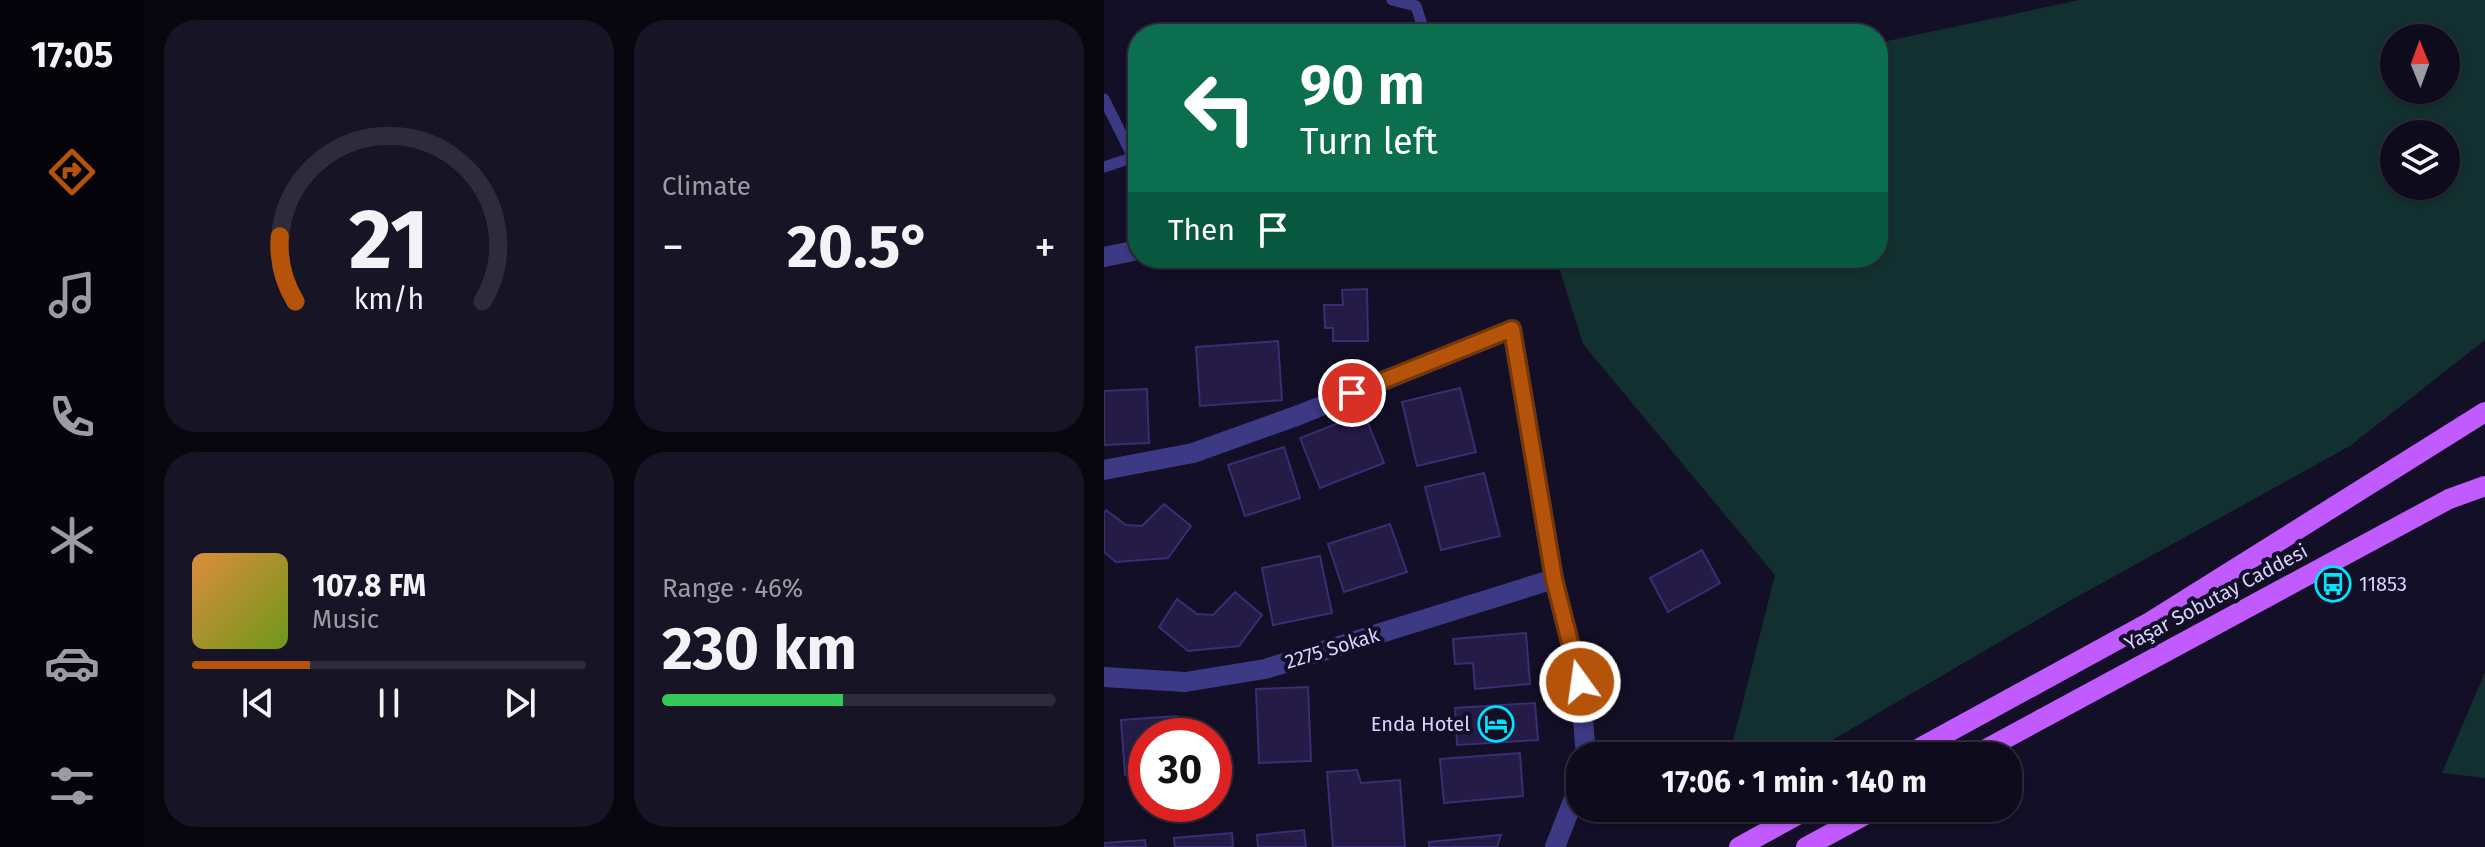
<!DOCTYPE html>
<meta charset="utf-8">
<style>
:root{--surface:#0e0b1c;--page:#171425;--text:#f1f3f6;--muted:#9b9ba3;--line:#2e2b3b;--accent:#b45309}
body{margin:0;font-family:"Fira Sans",sans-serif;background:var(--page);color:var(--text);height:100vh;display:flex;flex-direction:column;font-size:30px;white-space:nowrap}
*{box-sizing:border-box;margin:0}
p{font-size:26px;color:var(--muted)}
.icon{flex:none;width:44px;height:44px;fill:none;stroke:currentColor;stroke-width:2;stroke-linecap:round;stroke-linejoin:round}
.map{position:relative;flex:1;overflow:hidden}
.sheet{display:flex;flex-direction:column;gap:20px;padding:20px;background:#08060f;width:960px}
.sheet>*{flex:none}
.hud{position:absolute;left:24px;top:24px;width:760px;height:244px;border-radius:32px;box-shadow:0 2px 6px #0004,0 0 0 2px var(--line);background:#0b6e4f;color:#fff;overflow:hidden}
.needle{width:52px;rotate:359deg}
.fabs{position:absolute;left:1276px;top:24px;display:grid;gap:16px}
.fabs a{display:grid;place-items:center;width:80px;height:80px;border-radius:50%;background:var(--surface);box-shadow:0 2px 6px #0004,0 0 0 2px var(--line);font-size:40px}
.speed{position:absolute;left:24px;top:718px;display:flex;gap:16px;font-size:40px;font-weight:700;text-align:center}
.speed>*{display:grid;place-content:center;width:104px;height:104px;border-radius:50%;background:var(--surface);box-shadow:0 2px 6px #0004,0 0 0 2px var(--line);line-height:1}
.speed .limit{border:12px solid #d22;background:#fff;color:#111}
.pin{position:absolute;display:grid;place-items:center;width:68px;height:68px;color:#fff;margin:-34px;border:4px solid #fff;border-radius:50%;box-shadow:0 2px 8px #0007}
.me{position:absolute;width:88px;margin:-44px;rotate:346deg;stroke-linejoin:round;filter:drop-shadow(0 0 6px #0008)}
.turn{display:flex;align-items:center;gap:28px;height:168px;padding:0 40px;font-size:36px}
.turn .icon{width:104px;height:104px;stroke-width:2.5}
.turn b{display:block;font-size:56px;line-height:68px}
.then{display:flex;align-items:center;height:76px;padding:0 40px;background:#0003;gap:16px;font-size:30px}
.big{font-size:60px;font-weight:700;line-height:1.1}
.sheet .card{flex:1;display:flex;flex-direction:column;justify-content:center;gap:12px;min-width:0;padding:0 28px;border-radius:32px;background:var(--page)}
.sheet .dial{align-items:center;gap:0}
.dial svg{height:208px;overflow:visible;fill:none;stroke:var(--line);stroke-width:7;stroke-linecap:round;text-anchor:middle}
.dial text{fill:var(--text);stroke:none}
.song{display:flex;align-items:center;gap:24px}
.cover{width:96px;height:96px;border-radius:12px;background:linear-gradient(135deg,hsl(30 70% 55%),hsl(80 70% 35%))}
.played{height:8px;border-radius:4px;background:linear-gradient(90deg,var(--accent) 30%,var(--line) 30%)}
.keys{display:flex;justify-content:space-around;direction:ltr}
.heat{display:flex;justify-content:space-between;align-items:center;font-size:44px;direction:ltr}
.charge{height:12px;border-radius:6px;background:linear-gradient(90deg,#34c759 46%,var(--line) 0)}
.sheet .tiles{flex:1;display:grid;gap:20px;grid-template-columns:repeat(2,1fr)}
.trip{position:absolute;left:462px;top:742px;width:456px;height:80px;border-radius:32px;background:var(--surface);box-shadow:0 2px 6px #0004,0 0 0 2px var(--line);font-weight:700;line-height:80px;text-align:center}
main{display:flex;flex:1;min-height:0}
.tabs{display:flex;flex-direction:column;width:144px;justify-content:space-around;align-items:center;background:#06040b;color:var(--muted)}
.tabs .icon{width:56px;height:56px}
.tabs .active{color:var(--accent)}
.tabs b{font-size:36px;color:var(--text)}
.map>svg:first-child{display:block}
.green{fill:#12302f;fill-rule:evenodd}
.building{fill:#241b47;stroke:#3b2d73;stroke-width:2}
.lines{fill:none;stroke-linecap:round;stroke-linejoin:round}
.service{stroke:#3d3a85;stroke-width:11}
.minor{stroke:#3d3a85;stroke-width:20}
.primary{stroke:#c25bff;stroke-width:20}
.route-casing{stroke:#753606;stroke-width:20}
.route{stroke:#b45309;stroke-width:14}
.labels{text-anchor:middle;stroke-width:8;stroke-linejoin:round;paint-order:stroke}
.poi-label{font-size:20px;fill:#d9d4ff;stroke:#130f26;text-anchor:start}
.street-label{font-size:20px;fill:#d9d4ff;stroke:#130f26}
</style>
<main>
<nav class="tabs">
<b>17:05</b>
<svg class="icon active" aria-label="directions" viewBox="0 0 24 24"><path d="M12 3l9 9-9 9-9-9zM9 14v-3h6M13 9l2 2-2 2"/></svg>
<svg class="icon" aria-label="music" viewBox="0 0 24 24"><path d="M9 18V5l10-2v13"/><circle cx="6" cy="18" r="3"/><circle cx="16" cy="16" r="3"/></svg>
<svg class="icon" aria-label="phone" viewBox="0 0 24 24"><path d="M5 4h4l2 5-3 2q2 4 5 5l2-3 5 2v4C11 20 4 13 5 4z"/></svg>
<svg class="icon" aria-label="climate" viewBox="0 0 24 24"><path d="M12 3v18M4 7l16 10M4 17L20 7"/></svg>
<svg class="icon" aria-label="car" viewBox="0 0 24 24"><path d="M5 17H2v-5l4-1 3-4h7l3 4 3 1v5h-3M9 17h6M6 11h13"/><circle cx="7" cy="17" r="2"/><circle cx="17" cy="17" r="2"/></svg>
<svg class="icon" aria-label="filters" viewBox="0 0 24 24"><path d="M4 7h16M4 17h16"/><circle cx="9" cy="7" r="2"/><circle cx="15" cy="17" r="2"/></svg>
</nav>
<section class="sheet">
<div class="tiles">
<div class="card dial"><svg viewBox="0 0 100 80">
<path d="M14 69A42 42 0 1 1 86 69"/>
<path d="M14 69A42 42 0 0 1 8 44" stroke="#b45309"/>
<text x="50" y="56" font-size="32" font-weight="700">21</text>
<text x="50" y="72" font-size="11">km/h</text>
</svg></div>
<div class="card"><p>Climate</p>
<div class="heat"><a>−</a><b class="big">20.5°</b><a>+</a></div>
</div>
<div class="card">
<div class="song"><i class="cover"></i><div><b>107.8 FM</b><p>Music</p></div></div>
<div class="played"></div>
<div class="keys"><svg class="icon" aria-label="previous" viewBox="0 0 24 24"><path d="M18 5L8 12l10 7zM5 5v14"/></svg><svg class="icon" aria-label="pause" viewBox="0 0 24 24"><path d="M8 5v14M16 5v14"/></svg><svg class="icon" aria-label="next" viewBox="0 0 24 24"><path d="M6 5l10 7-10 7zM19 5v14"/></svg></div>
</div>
<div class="card"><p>Range · 46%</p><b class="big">230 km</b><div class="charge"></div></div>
</div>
</section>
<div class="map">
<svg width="1381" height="847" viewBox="0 0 1381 847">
<rect width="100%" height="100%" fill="#130f26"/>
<!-- green -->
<path class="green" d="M975 0H1381V340L1246 446 969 599 701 756H636L627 749 671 575 479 344 452 258H774V43ZM1290 38H1342V90H1290ZM1290 134H1342V186H1290Z
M1381 672V778L1338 773Z"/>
<!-- building -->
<path class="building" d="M263 289 264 341H229V328H221L220 305H239L238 290Z
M174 341 178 400 96 406 92 347Z
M356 388 372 452 313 466 298 402Z
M43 389 45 443 0 445V391Z
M260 413 280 463 216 488 196 438Z
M180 447 196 498 141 516 124 465Z
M380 473 396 536 337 550 321 487Z
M60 504 87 526 64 558 12 562 0 552V513L2 510 22 525 38 526Z
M286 524 303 572 240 592 224 544Z
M598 550 616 583 564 612 546 578Z
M216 556 228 613 169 625 158 568Z
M131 592 158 615 135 646 84 651 55 627 73 599 93 614 109 615Z
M422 633 426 684 371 689 369 663 351 664 349 639Z
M204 687 207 761 155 763 152 689Z
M431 703 434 740 353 745 351 708Z
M73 716 75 736H42V773L21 775 17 720Z
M416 753 419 796 340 803 336 759Z
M253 770 257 783 296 780 301 847H229L223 772Z
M200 830 202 847H154L153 835Z
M128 833 129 847H71L70 838Z
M397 835 393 847H325V842Z
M41 840 42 847H0V843Z"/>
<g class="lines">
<!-- service -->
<path class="service" d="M288 0 312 6 321 34
M0 99 29 157
M0 167 33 156"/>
<!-- minor -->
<path class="minor" d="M0 257 34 250
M0 470 89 453 195 415 408 329 450 579 476 682 482 756
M0 677 81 682 161 669 450 579
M451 847 476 783"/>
<!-- primary -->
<path class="primary" d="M801 756 1046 622 1381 412
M869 756 1345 499 1381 486
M635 847 706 808
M702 847 774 808"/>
</g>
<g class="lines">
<defs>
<path id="route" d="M248 393 408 329 450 579 476 682"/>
</defs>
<!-- route casing -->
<use href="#route" class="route-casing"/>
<!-- route -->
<use href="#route" class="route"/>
</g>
<!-- icons -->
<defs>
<symbol id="bus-ring" viewBox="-11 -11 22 22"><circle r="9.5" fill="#130f26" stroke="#00e5ff" stroke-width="1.5"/><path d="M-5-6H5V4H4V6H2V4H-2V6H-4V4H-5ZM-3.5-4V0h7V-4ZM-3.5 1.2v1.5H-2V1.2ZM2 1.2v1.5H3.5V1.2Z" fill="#00e5ff"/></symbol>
<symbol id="hotel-ring" viewBox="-11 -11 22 22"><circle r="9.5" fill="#130f26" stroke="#00e5ff" stroke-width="1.5"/><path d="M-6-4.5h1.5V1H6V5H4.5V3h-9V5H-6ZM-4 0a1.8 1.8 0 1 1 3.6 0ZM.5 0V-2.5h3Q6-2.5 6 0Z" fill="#00e5ff"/></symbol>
</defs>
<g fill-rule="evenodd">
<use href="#bus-ring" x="1209" y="564" width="40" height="40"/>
<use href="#hotel-ring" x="372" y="704" width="40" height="40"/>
</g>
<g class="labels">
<!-- poi labels -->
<g class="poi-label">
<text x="1255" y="591">11853</text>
<text x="366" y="731" text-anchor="end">Enda Hotel</text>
</g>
<!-- street labels -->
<g class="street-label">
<text transform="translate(1112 597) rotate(-28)" y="7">Yaşar Sobutay Caddesi</text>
<text transform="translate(228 648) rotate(-17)" y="7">2275 Sokak</text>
</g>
</g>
</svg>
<div class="fabs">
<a><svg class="needle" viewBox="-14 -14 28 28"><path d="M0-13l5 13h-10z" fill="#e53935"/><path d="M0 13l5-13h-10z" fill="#9b9ba3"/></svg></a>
<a><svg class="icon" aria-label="layers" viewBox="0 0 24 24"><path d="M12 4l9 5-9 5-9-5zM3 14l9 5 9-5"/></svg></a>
</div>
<div class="speed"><div class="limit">30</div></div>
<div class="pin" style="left:248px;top:393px;background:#d93025"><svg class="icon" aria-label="arrive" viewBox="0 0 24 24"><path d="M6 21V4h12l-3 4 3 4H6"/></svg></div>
<svg class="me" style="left:476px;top:682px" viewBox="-20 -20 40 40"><circle r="17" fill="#b45309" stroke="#fff" stroke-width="3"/><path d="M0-11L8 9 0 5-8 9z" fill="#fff"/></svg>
<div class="trip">17:06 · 1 min · 140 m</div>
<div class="hud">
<div class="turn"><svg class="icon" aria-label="left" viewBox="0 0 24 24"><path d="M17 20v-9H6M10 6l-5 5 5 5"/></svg><div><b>90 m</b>Turn left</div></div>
<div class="then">Then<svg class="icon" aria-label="arrive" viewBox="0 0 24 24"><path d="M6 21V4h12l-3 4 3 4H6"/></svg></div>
</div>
</div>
</main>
